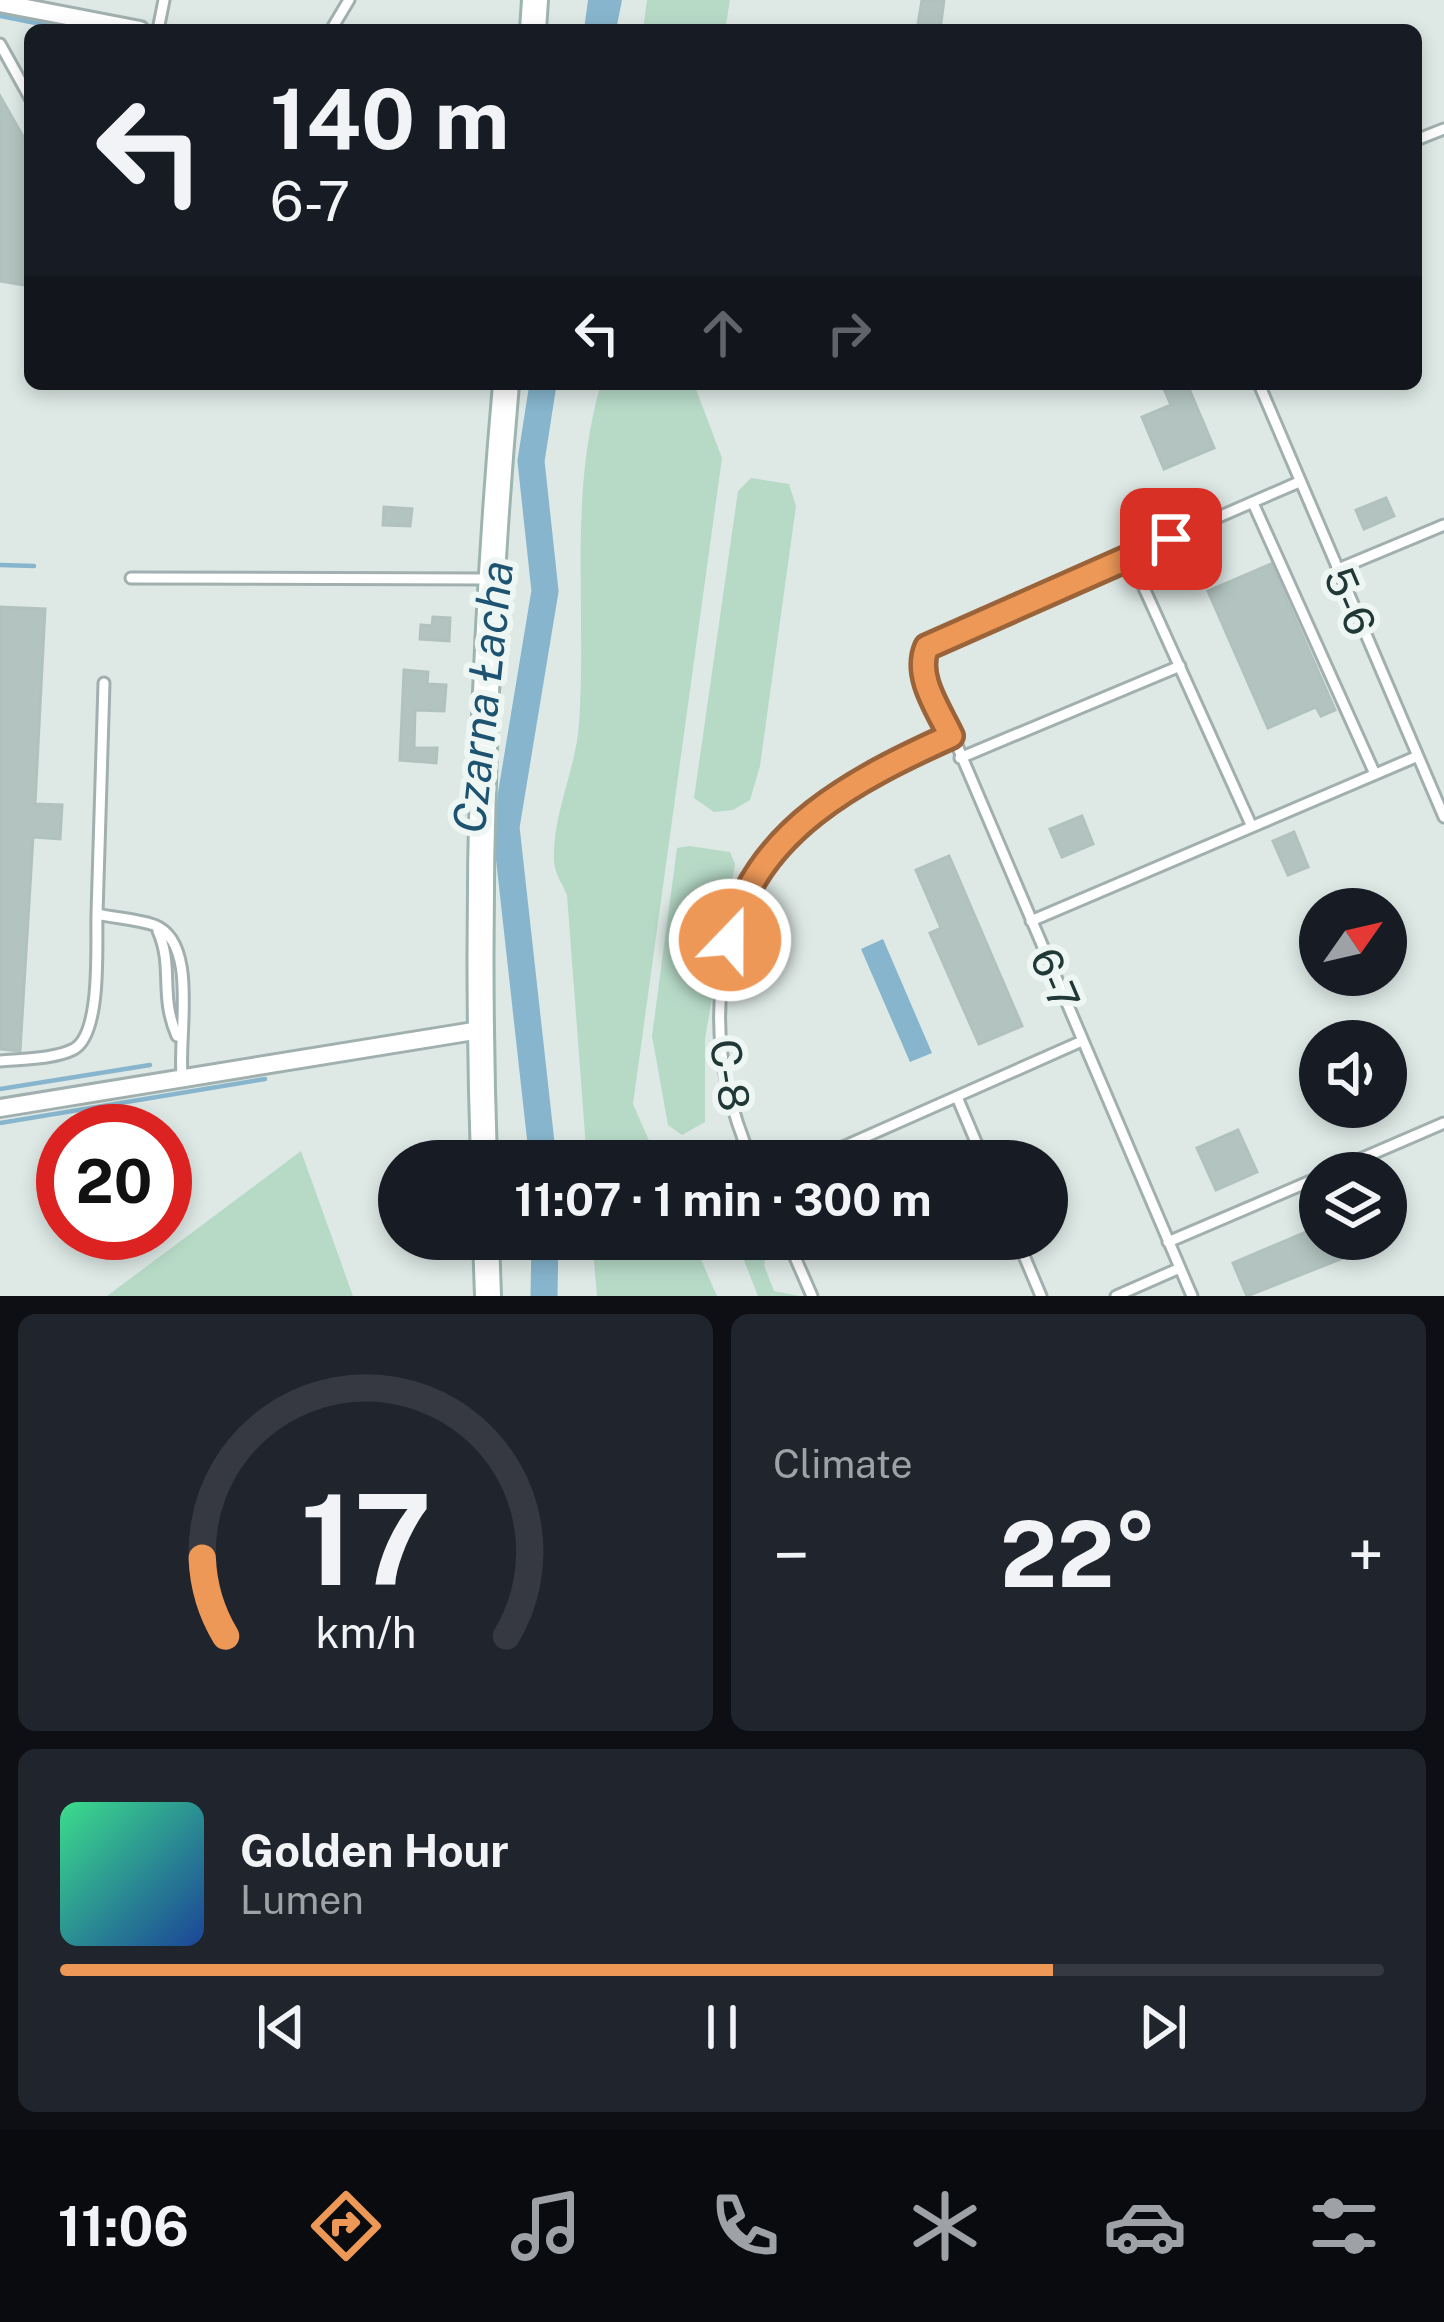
<!DOCTYPE html>
<meta charset="utf-8">
<style>
:root{--surface:#171b24;--page:#20242c;--text:#f1f3f6;--muted:#9ea1a6;--line:#363941;--accent:#ed9857}
body{margin:0;font-family:"Public Sans",sans-serif;background:var(--page);color:var(--text);height:100vh;display:flex;flex-direction:column;font-size:45px;white-space:nowrap}
*{box-sizing:border-box;margin:0}
p{font-size:39px;color:var(--muted)}
.icon{flex:none;width:66px;height:66px;fill:none;stroke:currentColor;stroke-width:2;stroke-linecap:round;stroke-linejoin:round}
.map{position:relative;height:1296px;overflow:hidden}
.panel{display:flex;flex-direction:column;gap:18px;padding:18px;background:#0d0f14;flex:1}
.panel>*{flex:none}
.banner{position:absolute;left:24px;top:24px;width:1398px;height:366px;border-radius:18px;box-shadow:0 6px 18px #0003;background:#171b24;color:var(--text);overflow:hidden}
.needle{width:78px;rotate:56deg}
.fabs{position:absolute;left:1299px;top:888px;display:grid;gap:24px}
.fabs a{display:grid;place-items:center;width:108px;height:108px;border-radius:50%;background:var(--surface);box-shadow:0 6px 18px #0003;font-size:60px}
.speed{position:absolute;left:36px;top:1104px;display:flex;gap:24px;font-size:60px;font-weight:700;text-align:center}
.speed>*{display:grid;place-content:center;width:156px;height:156px;border-radius:50%;background:var(--surface);box-shadow:0 6px 18px #0003;line-height:1}
.speed .limit{border:18px solid #d22;background:#fff;color:#111}
.pin{position:absolute;display:grid;place-items:center;width:102px;height:102px;color:#fff;margin:-51px;border-radius:24px;box-shadow:0 6px 18px #0006}
.me{position:absolute;width:132px;margin:-66px;rotate:22deg;stroke-linejoin:round;filter:drop-shadow(0 0 9px #0008)}
.turn{display:flex;align-items:center;gap:42px;height:252px;padding:0 48px;font-size:54px}
.turn .icon{width:156px;height:156px;stroke-width:2.5}
.turn b{display:block;font-size:84px;line-height:102px}
.lanes{display:flex;align-items:center;height:114px;padding:0 48px;background:#0003;justify-content:center;gap:60px;direction:ltr}
.lanes .off{opacity:.35}
.big{font-size:90px;font-weight:700;line-height:1.1}
.panel .widget{flex:1;display:flex;flex-direction:column;justify-content:center;gap:18px;min-width:0;padding:0 42px;border-radius:18px;background:var(--page)}
.panel .dial{align-items:center;gap:0}
.dial svg{height:312px;overflow:visible;fill:none;stroke:var(--line);stroke-width:7;stroke-linecap:round;text-anchor:middle}
.dial text{fill:var(--text);stroke:none}
.song{display:flex;align-items:center;gap:36px}
.cover{width:144px;height:144px;border-radius:18px;background:linear-gradient(135deg,hsl(150 70% 55%),hsl(220 70% 35%))}
.played{height:12px;border-radius:6px;background:linear-gradient(90deg,var(--accent) 75%,var(--line) 75%)}
.keys{display:flex;justify-content:space-around;direction:ltr}
.heat{display:flex;justify-content:space-between;align-items:center;font-size:66px;direction:ltr}
.panel .tiles{flex:1;display:grid;gap:18px;grid-template-columns:1fr 1fr}
.widget:last-child{grid-column:span 2}
.trip{position:absolute;left:378px;top:1140px;width:690px;height:120px;border-radius:60px;background:var(--surface);box-shadow:0 6px 18px #0003;font-weight:700;line-height:120px;text-align:center}
.dock{display:flex;height:192px;justify-content:space-around;align-items:center;background:#090b0e;color:var(--muted)}
.dock .icon{width:84px;height:84px}
.dock .active{color:var(--accent)}
.dock b{font-size:54px;color:var(--text)}
.map>svg:first-child{display:block}
.green{fill:#b7dac7}
.water{fill:#86b5cd}
.lines{fill:none;stroke-linecap:round;stroke-linejoin:round}
.stream{stroke:#86b5cd;stroke-width:4.5}
.river{stroke:#86b5cd;stroke-width:27}
.building{fill:#b3c4c0;stroke:#b1c2be;stroke-width:3}
.lane-casing{stroke:#a1b0ae;stroke-width:15}
.street-casing{stroke:#a1b0ae;stroke-width:22}
.secondary-casing{stroke:#9db4b0;stroke-width:30}
.lane{stroke:#fff;stroke-width:9}
.street{stroke:#fff;stroke-width:16}
.secondary{stroke:#fff;stroke-width:24}
.route-casing{stroke:#9a6339;stroke-width:30}
.route{stroke:#ed9857;stroke-width:21}
.labels{text-anchor:middle;stroke-width:12;stroke-linejoin:round;paint-order:stroke}
.street-label{font-size:42px;fill:#203836;stroke:#eef6f3}
.water-label{font-size:45px;font-style:italic;fill:#1d5371;stroke:#eef6f3}
</style>
<div class="map">
<svg width="1444" height="1296" viewBox="0 0 1444 1296">
<rect width="100%" height="100%" fill="#dee9e6"/>
<!-- green -->
<path class="green" d="M647 0H730L725 30H643Z
M601 384H694L722 458 633 1104 658 1161H587L567 895C563 885 554 872 554 861 552 815 576 769 579 724 587 611 568 495 601 384Z
M751 478 789 484 796 506 760 766 750 800 733 810 714 812 694 798 738 491Z
M689 846 730 852 735 864 705 1039V1122L682 1135 668 1125 652 1036 677 848Z
M301 1151 353 1296H107Z
M592 1239H692L717 1296H597Z
M759 1239 767 1248 764 1265 774 1291 799 1296H758L743 1258Z"/>
<!-- water -->
<path class="water" d="M588 0H622L616 30H584Z
M883 939 932 1053 910 1062 861 949Z"/>
<g class="lines">
<!-- stream -->
<path class="stream" d="M0 16 71 30
M0 565 34 566
M0 1089 150 1065
M0 1123 265 1079"/>
<!-- river -->
<path class="river" d="M543 1161 506 827 545 591 531 461 543 384
M544 1296 545 1239"/>
</g>
<!-- building -->
<path class="building" d="M922 0H944L940 30H917Z
M0 96 30 149V286L0 281Z
M1162 384H1187L1214 448 1164 469 1142 417 1171 405Z
M1386 498 1394 516 1364 529 1356 510Z
M384 507 412 509 410 526 383 525Z
M1271 564 1335 710 1321 716 1316 707 1268 728 1208 591Z
M0 607 45 609 35 804 62 805 60 839 33 837 20 1051 0 1049Z
M433 617 450 618 449 641 420 639 421 625 432 626Z
M404 670 428 672 427 684 446 685 444 711 415 710 414 748H437L436 763 400 760Z
M1082 816 1093 844 1062 857 1050 829Z
M1294 832 1308 867 1288 875 1273 841Z
M949 856 1022 1026 979 1044 930 933 941 928 916 870Z
M1238 1130 1257 1172 1216 1190 1197 1148Z
M1320 1226V1239H1391L1247 1296 1233 1263Z"/>
<g class="lines">
<defs>
<path id="lane" d="M158 30 164 0
M331 30 349 0
M0 44 30 98
M1416 140 1444 129
M1259 384 1444 817
M1253 503 1375 774
M1130 557 1252 827
M1336 570 1444 525
M131 578 489 579
M960 758 1180 666
M97 914 104 683
M1031 921 1418 756
M158 931C174 967 159 995 177 1036
M0 1061C22 1059 55 1059 74 1049 102 1033 96 945 97 914 115 918 136 919 154 925 199 942 178 1034 182 1075
M957 1097 984 1161
M752 1161C687 1010 719 870 859 778 887 761 921 750 951 737
M811 1161 1082 1041
M1328 1173 1444 1123
M787 1239 812 1296
M1017 1239 1041 1296
M1168 1242 1320 1177
M1116 1296 1180 1268
M1192 1296 921 661 927 648 945 636 1299 482"/>
<path id="street" d="M0 3 140 30
M0 1108 480 1030"/>
<path id="secondary" d="M533 30 535 0
M484 1161C475 898 483 646 506 384
M486 1239 488 1296"/>
</defs>
<!-- lane casing -->
<use href="#lane" class="lane-casing"/>
<!-- street casing -->
<use href="#street" class="street-casing"/>
<!-- secondary casing -->
<use href="#secondary" class="secondary-casing"/>
<!-- lane -->
<use href="#lane" class="lane"/>
<!-- street -->
<use href="#street" class="street"/>
<!-- secondary -->
<use href="#secondary" class="secondary"/>
</g>
<g class="lines">
<defs>
<path id="route" d="M730 940C753 831 858 778 951 736 939 710 914 676 927 647L1171 539"/>
</defs>
<!-- route casing -->
<use href="#route" class="route-casing"/>
<!-- route -->
<use href="#route" class="route"/>
</g>
<g class="labels">
<!-- street labels -->
<g class="street-label">
<text transform="translate(1350 601) rotate(67)" y="15">5-6</text>
<text transform="translate(1055 979) rotate(67)" y="15">6-7</text>
<text transform="translate(730 1075) rotate(81)" y="15">C-8</text>
</g>
<!-- water labels -->
<g class="water-label">
<text transform="translate(483 697) rotate(-84)" y="16">Czarna Łacha</text>
</g>
</g>
</svg>
<div class="fabs">
<a><svg class="needle" viewBox="-14 -14 28 28"><path d="M0-13l5 13h-10z" fill="#e53935"/><path d="M0 13l5-13h-10z" fill="#9ea1a6"/></svg></a>
<a><svg class="icon" aria-label="sound" viewBox="0 0 24 24"><path d="M4 9h4l5-4v14l-5-4H4zM17 9q2 3 0 6"/></svg></a>
<a><svg class="icon" aria-label="layers" viewBox="0 0 24 24"><path d="M12 4l9 5-9 5-9-5zM3 14l9 5 9-5"/></svg></a>
</div>
<div class="speed"><div class="limit">20</div></div>
<div class="pin" style="left:1171px;top:539px;background:#d93025"><svg class="icon" aria-label="arrive" viewBox="0 0 24 24"><path d="M6 21V4h12l-3 4 3 4H6"/></svg></div>
<svg class="me" style="left:730px;top:940px" viewBox="-20 -20 40 40"><circle r="17" fill="#ed9857" stroke="#fff" stroke-width="3"/><path d="M0-11L8 9 0 5-8 9z" fill="#fff"/></svg>
<div class="trip">11:07 · 1 min · 300 m</div>
<div class="banner">
<div class="turn"><svg class="icon" aria-label="left" viewBox="0 0 24 24"><path d="M17 20v-9H6M10 6l-5 5 5 5"/></svg><div><b>140 m</b>6-7</div></div>
<div class="lanes"><svg class="icon" aria-label="left" viewBox="0 0 24 24"><path d="M17 20v-9H6M10 6l-5 5 5 5"/></svg><svg class="icon off" aria-label="ahead" viewBox="0 0 24 24"><path d="M12 20V5M6 11l6-6 6 6"/></svg><svg class="icon off" aria-label="right" viewBox="0 0 24 24"><path d="M7 20v-9h11M14 6l5 5-5 5"/></svg></div>
</div>
</div>
<section class="panel">
<div class="tiles">
<div class="widget dial"><svg viewBox="0 0 100 80">
<path d="M14 69A42 42 0 1 1 86 69"/>
<path d="M14 69A42 42 0 0 1 8 49" stroke="#ed9857"/>
<text x="50" y="56" font-size="32" font-weight="700">17</text>
<text x="50" y="72" font-size="11">km/h</text>
</svg></div>
<div class="widget"><p>Climate</p>
<div class="heat"><a>−</a><b class="big">22°</b><a>+</a></div>
</div>
<div class="widget">
<div class="song"><i class="cover"></i><div><b>Golden Hour</b><p>Lumen</p></div></div>
<div class="played"></div>
<div class="keys"><svg class="icon" aria-label="previous" viewBox="0 0 24 24"><path d="M18 5L8 12l10 7zM5 5v14"/></svg><svg class="icon" aria-label="pause" viewBox="0 0 24 24"><path d="M8 5v14M16 5v14"/></svg><svg class="icon" aria-label="next" viewBox="0 0 24 24"><path d="M6 5l10 7-10 7zM19 5v14"/></svg></div>
</div>
</div>
</section>
<nav class="dock">
<b>11:06</b>
<svg class="icon active" aria-label="directions" viewBox="0 0 24 24"><path d="M12 3l9 9-9 9-9-9zM9 14v-3h6M13 9l2 2-2 2"/></svg>
<svg class="icon" aria-label="music" viewBox="0 0 24 24"><path d="M9 18V5l10-2v13"/><circle cx="6" cy="18" r="3"/><circle cx="16" cy="16" r="3"/></svg>
<svg class="icon" aria-label="phone" viewBox="0 0 24 24"><path d="M5 4h4l2 5-3 2q2 4 5 5l2-3 5 2v4C11 20 4 13 5 4z"/></svg>
<svg class="icon" aria-label="climate" viewBox="0 0 24 24"><path d="M12 3v18M4 7l16 10M4 17L20 7"/></svg>
<svg class="icon" aria-label="car" viewBox="0 0 24 24"><path d="M5 17H2v-5l4-1 3-4h7l3 4 3 1v5h-3M9 17h6M6 11h13"/><circle cx="7" cy="17" r="2"/><circle cx="17" cy="17" r="2"/></svg>
<svg class="icon" aria-label="filters" viewBox="0 0 24 24"><path d="M4 7h16M4 17h16"/><circle cx="9" cy="7" r="2"/><circle cx="15" cy="17" r="2"/></svg>
</nav>
